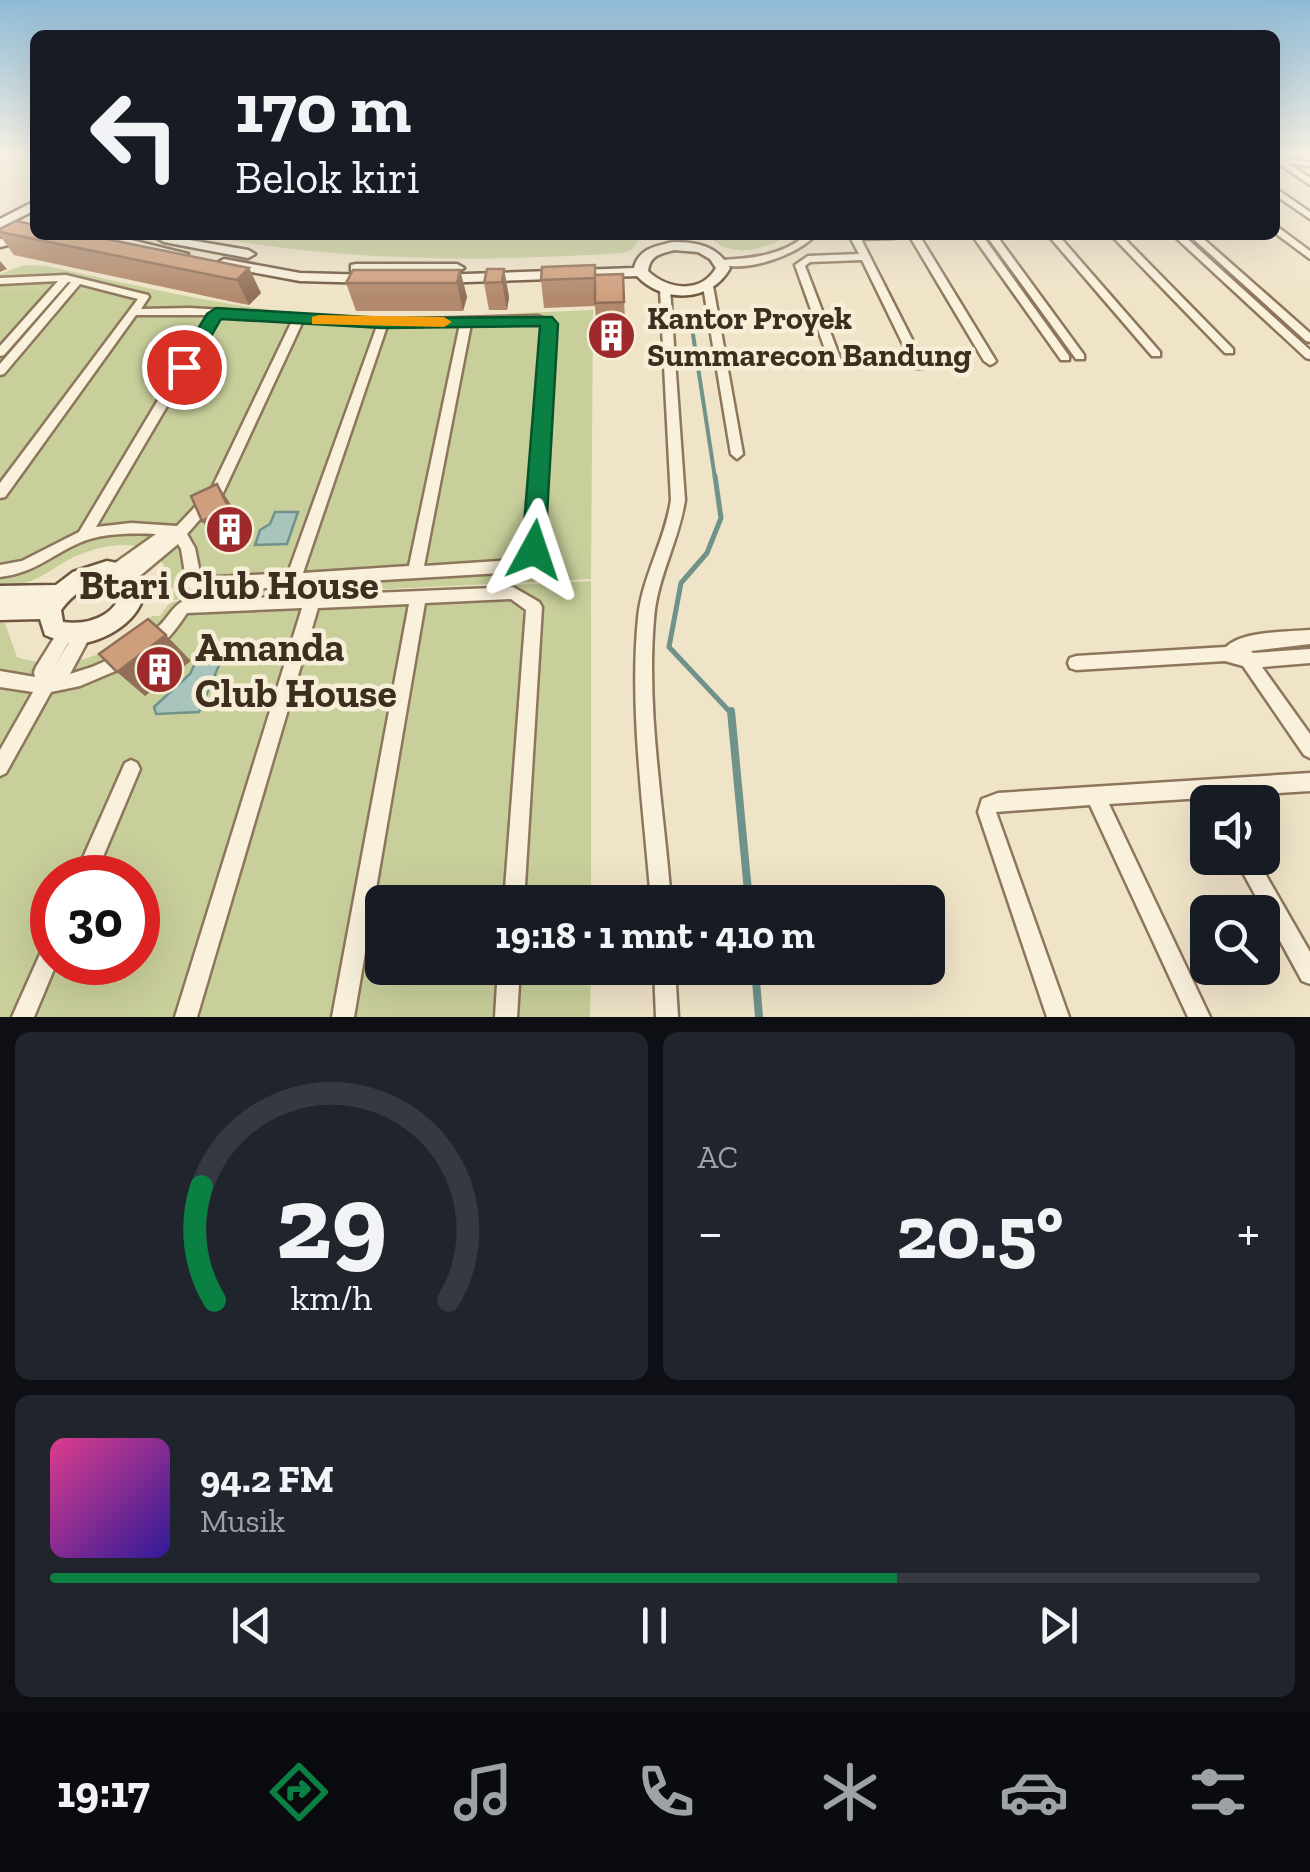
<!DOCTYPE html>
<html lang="id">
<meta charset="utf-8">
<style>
:root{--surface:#171b24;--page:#20242c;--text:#f1f3f6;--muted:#9ea1a6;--line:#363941;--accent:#0b8043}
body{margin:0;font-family:"Zilla Slab",serif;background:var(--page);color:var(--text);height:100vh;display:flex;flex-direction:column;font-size:38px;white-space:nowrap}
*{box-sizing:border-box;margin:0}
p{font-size:32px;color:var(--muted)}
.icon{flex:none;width:55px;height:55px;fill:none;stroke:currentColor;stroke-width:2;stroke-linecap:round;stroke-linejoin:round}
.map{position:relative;height:1017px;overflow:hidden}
.drawer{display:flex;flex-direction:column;gap:15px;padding:15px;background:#0d0f14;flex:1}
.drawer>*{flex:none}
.hud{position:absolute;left:30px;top:30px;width:1250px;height:210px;border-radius:15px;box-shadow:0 10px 40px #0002;background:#171b24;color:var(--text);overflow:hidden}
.tools{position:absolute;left:1190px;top:785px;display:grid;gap:20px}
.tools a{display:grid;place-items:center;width:90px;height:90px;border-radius:15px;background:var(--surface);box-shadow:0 10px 40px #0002;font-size:50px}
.speed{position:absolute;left:30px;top:855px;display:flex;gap:20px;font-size:50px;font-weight:700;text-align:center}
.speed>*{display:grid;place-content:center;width:130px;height:130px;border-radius:50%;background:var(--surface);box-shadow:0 10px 40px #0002;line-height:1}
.speed .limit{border:15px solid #d22;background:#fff;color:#111}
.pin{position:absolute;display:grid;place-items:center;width:85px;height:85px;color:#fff;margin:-42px;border:5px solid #fff;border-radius:50%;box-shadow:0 2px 10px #0007}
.me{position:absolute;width:110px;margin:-55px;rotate:5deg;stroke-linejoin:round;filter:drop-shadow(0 0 8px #0008)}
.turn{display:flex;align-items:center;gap:35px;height:210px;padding:0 40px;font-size:45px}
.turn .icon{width:130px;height:130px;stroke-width:2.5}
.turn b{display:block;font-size:70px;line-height:85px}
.big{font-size:75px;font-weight:700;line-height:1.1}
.drawer .card{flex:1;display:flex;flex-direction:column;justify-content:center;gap:15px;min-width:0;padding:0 35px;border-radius:15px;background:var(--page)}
.drawer .dial{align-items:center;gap:0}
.dial svg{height:260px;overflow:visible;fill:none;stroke:var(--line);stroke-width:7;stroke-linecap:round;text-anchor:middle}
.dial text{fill:var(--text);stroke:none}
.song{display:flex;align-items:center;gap:30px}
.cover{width:120px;height:120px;border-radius:15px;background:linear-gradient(135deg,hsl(330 70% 55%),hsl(250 70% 35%))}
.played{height:10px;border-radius:5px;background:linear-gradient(90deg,var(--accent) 70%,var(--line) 70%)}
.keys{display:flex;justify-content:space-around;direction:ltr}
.heat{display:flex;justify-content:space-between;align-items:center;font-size:55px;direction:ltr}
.drawer .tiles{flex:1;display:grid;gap:15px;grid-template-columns:1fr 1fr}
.card:last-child{grid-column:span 2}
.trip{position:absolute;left:365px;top:885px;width:580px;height:100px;border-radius:15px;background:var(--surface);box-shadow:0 10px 40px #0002;font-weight:700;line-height:100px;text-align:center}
.dock{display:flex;height:160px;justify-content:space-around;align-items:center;background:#090b0e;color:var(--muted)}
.dock .icon{width:70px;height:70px}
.dock .current{color:var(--accent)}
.dock b{font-size:45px;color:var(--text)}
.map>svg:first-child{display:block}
.green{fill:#c9cf9b;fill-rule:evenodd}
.water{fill:#a9c4bc;stroke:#6f938a;stroke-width:2.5}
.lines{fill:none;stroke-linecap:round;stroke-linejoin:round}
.stream-far2{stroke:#6f938a;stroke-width:4}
.stream-far1{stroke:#6f938a;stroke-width:5}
.stream{stroke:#6f938a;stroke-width:8}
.street-casing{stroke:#8d765c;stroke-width:5}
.secondary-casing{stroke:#6f573f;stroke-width:5}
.street{fill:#faf1dc;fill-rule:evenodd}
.secondary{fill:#faf1dc;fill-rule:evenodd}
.wall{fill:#b2896c}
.shaded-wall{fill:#916f58}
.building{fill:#cf9f7d;stroke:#916f58;stroke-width:2.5}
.route{fill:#0b8043;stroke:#07532c;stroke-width:2.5}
.slow{fill:#f59e0b}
.labels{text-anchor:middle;stroke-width:9;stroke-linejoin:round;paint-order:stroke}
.far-poi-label{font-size:32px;font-weight:bold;fill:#3d2e20;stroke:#f7eed8;text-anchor:start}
.poi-label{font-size:40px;font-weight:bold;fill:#3d2e20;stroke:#f7eed8}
</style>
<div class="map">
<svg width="1310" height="1017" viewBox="0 0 1310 1017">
<rect width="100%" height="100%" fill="#f0e4c8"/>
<!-- green -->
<path class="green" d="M200 235H642L633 249 622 253C474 262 346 262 200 235Z
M708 235H789C764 250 730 260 708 235Z
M24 265 47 266C127 283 206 303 287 312 389 322 491 314 593 310L591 579 171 600 175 588H170C166 533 109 540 72 558 58 565 45 576 31 581 21 585 10 585 0 585V274Z
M591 581V902H382V968H591L590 1017H0V622L5 623 17 657C67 674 117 654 152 616H160L170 602ZM52 878H138V962H52Z"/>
<!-- water -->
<path class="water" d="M275 512H298L287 544 255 545 260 530 270 524Z
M195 663H220L199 712 156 714 154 707 190 674Z"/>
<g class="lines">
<!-- stream-far2 -->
<path class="stream-far2" d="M690 315 715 478"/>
<!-- stream-far1 -->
<path class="stream-far1" d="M715 476 721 518 707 553 681 583 669 647 731 713"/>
<!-- stream -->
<path class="stream" d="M731 711 749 902
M755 968 759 1017"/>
<defs>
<path id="street" d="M1275 157 1310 162V166L1288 163 1310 178V185L1275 161Z
M1275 188 1310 212V219L1275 195Z
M1275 225 1310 251V259L1275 233Z
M806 235H816C795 256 744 274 717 263L722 260C752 258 782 256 806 235Z
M849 235H899L894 238 861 239 925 365 923 368H915L913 365 862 260 810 262 805 266 842 363 836 367 830 363 795 265 808 256 859 254Z
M909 235H919L996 361 994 363 990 365 984 361Z
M972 235H982L1069 356V360H1061Z
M986 235H996L1084 355V359H1076Z
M1048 235H1058L1160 352V356H1152Z
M1111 235H1121L1233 349V353H1225Z
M1173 235H1183L1310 350V359L1306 358Z
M1189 235H1199L1310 333V342L1306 341Z
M66 275 148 295 149 297 141 309 190 308 383 320 538 316 553 322 540 551C536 559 528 569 519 572L298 585 293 587 195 591 190 589 187 585 181 549 178 544 135 580 130 582 125 580 123 576 126 570 116 576 111 574 109 570 111 566 156 534C131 533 102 533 79 543 50 556 34 573 0 577V565L22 561 79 532 209 315H136L5 497 0 498V483L138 299 80 284 4 374 0 375V364L71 282H68L4 355 0 356V346L58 281 0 284V278ZM220 316 292 321 211 490 177 526 131 523 96 527ZM303 321 377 326 288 573 201 578 195 548 187 534 223 493ZM536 322 544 325 526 549 515 560 424 566 471 324ZM460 324 409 566 303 573 387 326Z
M708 283 713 286 743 454 737 459 731 454 703 286Z
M665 286 670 289 685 500C679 541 657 577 654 619 646 713 664 808 671 902H651C644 811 629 709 638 618 642 577 665 541 671 500L660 289Z
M513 587 539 602 542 607 524 902H504L526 610 511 599 425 603 354 1017H332L409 604 318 608 197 1017H175L302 608 187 613C176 629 162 652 141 649L139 644C145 636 152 633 159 626 168 618 172 607 183 601Z
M84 626 90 628 92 633 70 674 92 667 126 652 132 654 134 659 132 664 80 686 51 692 6 773 0 776V750L33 692 0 687V671L35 677 34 672 36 667 59 630 65 628 71 630 73 635 52 670 78 628Z
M1310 630V644L1251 651 1253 653 1310 649V663L1262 667 1310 734V758L1304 755 1243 666 1225 661 1076 670 1070 668 1068 663 1070 658 1076 656 1226 647C1242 631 1286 632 1310 630Z
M131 760 137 763 140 769 94 878H74L125 763Z
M1310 773V791L1109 804 1210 1017H1188L1090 805 996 812 1069 1017H1047L978 812 982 799 998 793Z
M1235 858H1256L1310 952V984L1302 981Z
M52 939V962H57L34 1017H12L45 943Z
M498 968H520L517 1017H495Z
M654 968H675L678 1017H656Z"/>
<path id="secondary" d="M35 201V210L0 228V219Z
M35 230V235L40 237 0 247V239Z
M85 235H111L188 254 181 258Z
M160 235 248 250 255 254 248 258 164 242 157 238Z
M673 242C698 242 717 246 730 268 712 302 663 304 637 276L438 283 431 279 438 275 634 268C638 249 656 246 673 242ZM674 250 698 252 710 259 716 268C701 294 668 290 648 271 650 255 660 254 674 250Z
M224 259 300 273 374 275 381 279 374 283 300 281 219 266 217 263Z
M356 264H457L464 268 457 272 351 271V265Z
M107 561 132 566C168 601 113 643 76 644 65 644 55 639 45 635L40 619 0 620V586L56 585 73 572ZM107 579 122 584C121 614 90 626 63 622L61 610C73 594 87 584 107 579Z"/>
</defs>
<!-- street casing -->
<use href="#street" class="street-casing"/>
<!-- secondary casing -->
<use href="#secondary" class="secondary-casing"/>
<!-- street -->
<use href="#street" class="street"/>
<!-- secondary -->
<use href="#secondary" class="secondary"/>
</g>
<!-- wall -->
<path class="wall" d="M0 229 249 268 261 293 249 305 238 303 14 255 0 236Z
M504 269 509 297 507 310H489L484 283Z
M460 270 467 297 463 311H356L346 283Z
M623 274 626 344 598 345 595 306 544 308 541 280Z"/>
<!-- shaded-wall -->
<path class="shaded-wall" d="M0 261 7 269 0 272Z
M249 268 261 293 249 305 237 280Z
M504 269 509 297 507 310 502 282Z
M460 270 467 297 463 311 457 283Z
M217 484 236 512 248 537 222 549 202 521Z
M166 635 191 661 145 696 117 672Z"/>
<!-- building -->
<path class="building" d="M16 221 35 225V235H87L249 268 237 280 226 278 0 232V229Z
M595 265V278L541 280 542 267Z
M487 269H504L502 282 484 283Z
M353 270H460L457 283H346Z
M623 274 624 302 595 303V275Z
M217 484 229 509 202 521 191 496Z
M148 619 166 635 117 672 99 654Z"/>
<!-- sky -->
<linearGradient id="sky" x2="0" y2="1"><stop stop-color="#8fbad6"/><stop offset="0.52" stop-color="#f8f3e6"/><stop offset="1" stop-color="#f8f3e6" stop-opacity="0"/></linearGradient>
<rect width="1310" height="297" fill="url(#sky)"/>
<!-- route -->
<path class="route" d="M216 308 383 318 552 317 558 324 545 550 542 557H525L522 550 540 326 383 328 221 319 191 371H177L175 367 207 314Z"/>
<!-- slow -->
<path class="slow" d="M319 315 444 317 452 322 444 327 312 324V317Z"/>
<!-- icons -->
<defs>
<symbol id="building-disc" viewBox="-11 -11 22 22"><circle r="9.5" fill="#9e2a2b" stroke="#f7eed8"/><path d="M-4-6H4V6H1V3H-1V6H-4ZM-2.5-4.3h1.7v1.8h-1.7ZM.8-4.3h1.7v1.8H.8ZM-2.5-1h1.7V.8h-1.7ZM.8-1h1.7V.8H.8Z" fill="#fff"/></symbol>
</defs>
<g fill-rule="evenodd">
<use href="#building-disc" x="584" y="308" width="55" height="55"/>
<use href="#building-disc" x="202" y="502" width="55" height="55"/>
<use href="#building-disc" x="132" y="642" width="55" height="55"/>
</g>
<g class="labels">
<!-- far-poi labels -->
<g class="far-poi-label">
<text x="647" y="329">Kantor Proyek<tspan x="647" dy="37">Summarecon Bandung</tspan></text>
</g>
<!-- poi labels -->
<g class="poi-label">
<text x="229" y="599">Btari Club House</text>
<text x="195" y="661" text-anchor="start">Amanda<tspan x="195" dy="46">Club House</tspan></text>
</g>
</g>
</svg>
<div class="tools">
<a><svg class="icon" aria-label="sound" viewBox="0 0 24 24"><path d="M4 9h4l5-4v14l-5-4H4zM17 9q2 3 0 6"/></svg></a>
<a><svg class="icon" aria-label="search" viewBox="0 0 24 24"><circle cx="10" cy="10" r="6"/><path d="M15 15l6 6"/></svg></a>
</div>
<div class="speed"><div class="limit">30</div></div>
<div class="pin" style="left:184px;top:367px;background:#d93025"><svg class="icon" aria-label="arrive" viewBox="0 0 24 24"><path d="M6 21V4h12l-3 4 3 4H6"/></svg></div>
<svg class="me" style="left:534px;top:550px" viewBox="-20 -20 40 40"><path d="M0-17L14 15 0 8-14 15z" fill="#0b8043" stroke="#fff" stroke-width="4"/></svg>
<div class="trip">19:18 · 1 mnt · 410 m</div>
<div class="hud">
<div class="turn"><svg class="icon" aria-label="left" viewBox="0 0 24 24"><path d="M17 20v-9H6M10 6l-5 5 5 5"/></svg><div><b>170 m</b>Belok kiri</div></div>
</div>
</div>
<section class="drawer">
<div class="tiles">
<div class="card dial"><svg viewBox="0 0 100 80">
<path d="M14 69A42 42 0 1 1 86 69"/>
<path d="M14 69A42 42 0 0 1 10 34" stroke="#0b8043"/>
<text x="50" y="56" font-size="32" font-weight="700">29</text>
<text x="50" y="72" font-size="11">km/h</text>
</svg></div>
<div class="card"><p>AC</p>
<div class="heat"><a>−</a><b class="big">20.5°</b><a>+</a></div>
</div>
<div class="card">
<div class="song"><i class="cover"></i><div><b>94.2 FM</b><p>Musik</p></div></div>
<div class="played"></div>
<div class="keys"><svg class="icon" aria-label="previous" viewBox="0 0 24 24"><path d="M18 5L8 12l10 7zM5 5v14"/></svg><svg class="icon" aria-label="pause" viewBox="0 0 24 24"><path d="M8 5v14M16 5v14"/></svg><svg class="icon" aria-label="next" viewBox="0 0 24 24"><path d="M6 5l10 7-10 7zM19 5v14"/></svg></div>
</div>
</div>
</section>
<nav class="dock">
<b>19:17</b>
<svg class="icon current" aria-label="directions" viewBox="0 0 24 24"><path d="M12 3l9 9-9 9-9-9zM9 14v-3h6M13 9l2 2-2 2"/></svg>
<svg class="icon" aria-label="music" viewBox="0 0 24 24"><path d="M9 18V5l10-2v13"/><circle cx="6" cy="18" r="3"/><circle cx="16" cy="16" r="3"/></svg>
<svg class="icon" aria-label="phone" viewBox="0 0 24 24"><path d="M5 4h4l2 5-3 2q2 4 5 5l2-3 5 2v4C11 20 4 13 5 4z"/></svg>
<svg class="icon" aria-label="climate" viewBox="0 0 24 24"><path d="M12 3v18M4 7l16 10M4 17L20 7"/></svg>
<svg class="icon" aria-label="car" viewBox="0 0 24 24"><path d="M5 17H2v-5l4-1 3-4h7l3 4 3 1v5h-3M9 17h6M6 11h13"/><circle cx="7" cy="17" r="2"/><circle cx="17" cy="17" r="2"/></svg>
<svg class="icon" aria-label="filters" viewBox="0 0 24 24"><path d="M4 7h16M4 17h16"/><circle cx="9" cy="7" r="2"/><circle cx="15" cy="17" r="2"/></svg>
</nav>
